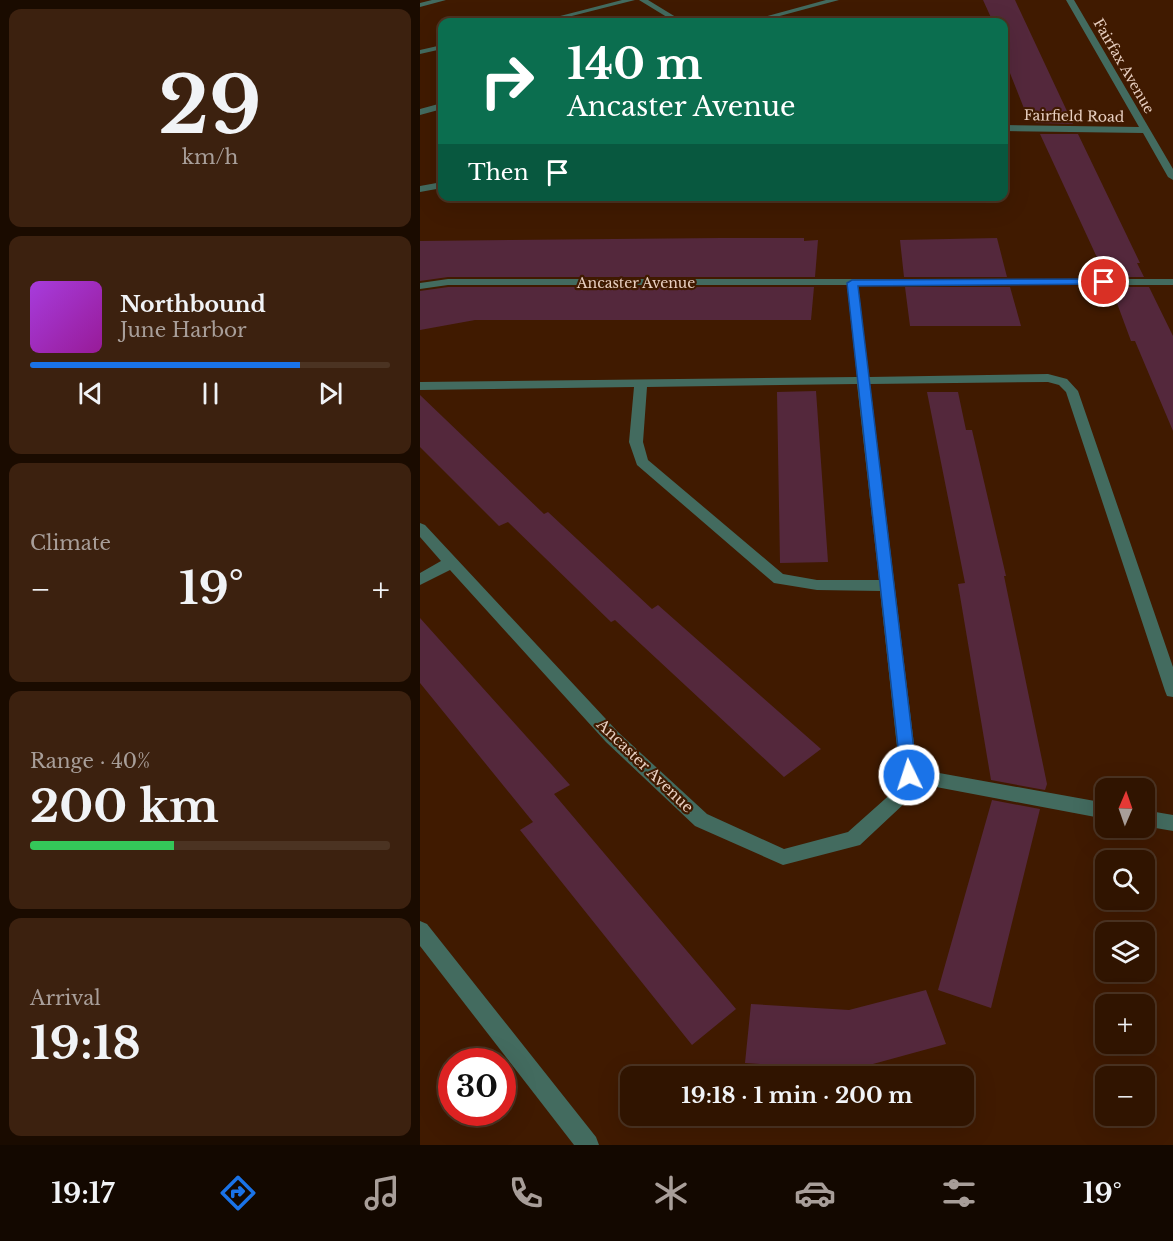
<!DOCTYPE html>
<meta charset="utf-8">
<style>
:root{--surface:#301400;--page:#3c210f;--text:#f1f3f6;--muted:#a89e99;--line:#4b3322;--accent:#1a73e8}
body{margin:0;font-family:"Libre Baskerville",serif;background:var(--page);color:var(--text);height:100vh;display:flex;flex-direction:column;font-size:22px;white-space:nowrap}
*{box-sizing:border-box;margin:0}
p{font-size:20px;color:var(--muted)}
.icon{flex:none;width:33px;height:33px;fill:none;stroke:currentColor;stroke-width:2;stroke-linecap:round;stroke-linejoin:round}
.map{position:relative;flex:1;overflow:hidden}
.sheet{display:flex;flex-direction:column;gap:9px;padding:9px;background:#1a0b00;width:420px}
.sheet>*{flex:none}
.hud{position:absolute;left:18px;top:18px;width:570px;height:183px;border-radius:12px;box-shadow:0 6px 24px #0002,0 0 0 2px var(--line);background:#0b6e4f;color:#fff;overflow:hidden}
.needle{width:39px;rotate:2deg}
.fabs{position:absolute;left:675px;top:778px;display:grid;gap:12px}
.fabs a{display:grid;place-items:center;width:60px;height:60px;border-radius:12px;background:var(--surface);box-shadow:0 6px 24px #0002,0 0 0 2px var(--line);font-size:30px}
.speed{position:absolute;left:18px;top:1048px;display:flex;gap:12px;font-size:30px;font-weight:700;text-align:center}
.speed>*{display:grid;place-content:center;width:78px;height:78px;border-radius:50%;background:var(--surface);box-shadow:0 6px 24px #0002,0 0 0 2px var(--line);line-height:1}
.speed .limit{border:9px solid #d22;background:#fff;color:#111}
.pin{position:absolute;display:grid;place-items:center;width:51px;height:51px;color:#fff;margin:-26px;border:3px solid #fff;border-radius:50%;box-shadow:0 2px 6px #0007}
.me{position:absolute;width:66px;margin:-33px;rotate:356deg;stroke-linejoin:round;filter:drop-shadow(0 0 4px #0008)}
.turn{display:flex;align-items:center;gap:21px;height:126px;padding:0 30px;font-size:27px}
.turn .icon{width:78px;height:78px;stroke-width:2.5}
.turn b{display:block;font-size:42px;line-height:51px}
.then{display:flex;align-items:center;height:57px;padding:0 30px;background:#0003;gap:12px;font-size:22px}
.big{font-size:45px;font-weight:700;line-height:1.1}
.sheet .widget{flex:1;display:flex;flex-direction:column;justify-content:center;gap:9px;min-width:0;padding:0 21px;border-radius:12px;background:var(--page)}
.sheet .dial{align-items:center;gap:0}
.dial b{font-size:78px;line-height:1}
.song{display:flex;align-items:center;gap:18px}
.cover{width:72px;height:72px;border-radius:9px;background:linear-gradient(135deg,hsl(280 70% 55%),hsl(300 70% 35%))}
.played{height:6px;border-radius:3px;background:linear-gradient(90deg,var(--accent) 75%,var(--line) 75%)}
.keys{display:flex;justify-content:space-around;direction:ltr}
.heat{display:flex;justify-content:space-between;align-items:center;font-size:33px;direction:ltr}
.charge{height:9px;border-radius:4px;background:linear-gradient(90deg,#34c759 40%,var(--line) 0)}
.trip{position:absolute;left:200px;top:1066px;width:354px;height:60px;border-radius:12px;background:var(--surface);box-shadow:0 6px 24px #0002,0 0 0 2px var(--line);font-weight:700;line-height:60px;text-align:center}
.dock{display:flex;height:96px;justify-content:space-around;align-items:center;background:#130800;color:var(--muted)}
.dock .icon{width:42px;height:42px}
.dock .active{color:var(--accent)}
.dock b{font-size:27px;color:var(--text)}
main{display:flex;flex:1;min-height:0}
.map>svg:first-child{display:block}
.building{fill:#54283c}
.lines{fill:none;stroke-linecap:round;stroke-linejoin:round}
.minor{fill:#436b5f;fill-rule:evenodd}
.route{fill:#1a73e8;stroke:#114b97;stroke-width:1.5}
.labels{text-anchor:middle;stroke-width:4.5;stroke-linejoin:round;paint-order:stroke}
.far-street-label{font-size:14px;fill:#e8cfc0;stroke:#401a00}
.street-label{font-size:15px;fill:#e8cfc0;stroke:#401a00}
</style>
<main>
<section class="sheet">
<div class="widget dial"><b>29</b><p>km/h</p></div>
<div class="widget">
<div class="song"><i class="cover"></i><div><b>Northbound</b><p>June Harbor</p></div></div>
<div class="played"></div>
<div class="keys"><svg class="icon" aria-label="previous" viewBox="0 0 24 24"><path d="M18 5L8 12l10 7zM5 5v14"/></svg><svg class="icon" aria-label="pause" viewBox="0 0 24 24"><path d="M8 5v14M16 5v14"/></svg><svg class="icon" aria-label="next" viewBox="0 0 24 24"><path d="M6 5l10 7-10 7zM19 5v14"/></svg></div>
</div>
<div class="widget"><p>Climate</p>
<div class="heat"><a>−</a><b class="big">19°</b><a>+</a></div>
</div>
<div class="widget"><p>Range · 40%</p><b class="big">200 km</b><div class="charge"></div></div>
<div class="widget"><p>Arrival</p><b class="big">19:18</b></div>
</section>
<div class="map">
<svg width="753" height="1145" viewBox="0 0 753 1145">
<rect width="100%" height="100%" fill="#401a00"/>
<!-- building -->
<path class="building" d="M563 0H595L653 124 616 123 614 121H609L584 58V22H573Z
M620 134H658L720 263H717L724 277H686Z
M301 238H384V241L398 240 395 277H28L0 281V241Z
M577 238 587 277H484L480 240Z
M28 287H394L391 320H55L0 330V291Z
M485 287H590L601 326H490Z
M691 287H729L753 336V431L715 341H711Z
M396 391 408 562 360 563 357 392Z
M507 392H538L546 430H552L586 576H584L627 784 625 790 571 780 538 584 545 583Z
M0 395 124 514 128 512 232 609 238 605 401 749 364 777 195 620 191 622 88 522 79 526 0 447Z
M0 618 150 785 134 794 316 1009 272 1045 100 830 113 822 0 683Z
M572 800 620 809 571 1008 518 990Z
M506 990 526 1044 431 1070 325 1063 331 1004 429 1010Z"/>
<g class="lines">
<!-- minor -->
<path class="minor" d="M12 0H26L0 7V3Z
M202 0H215L128 22H117Z
M219 0H228L264 22H255Z
M406 0H419L337 22H326Z
M646 0H654L753 169V180L748 177 723 133 584 131V125L719 127Z
M22 45V49L0 54V50Z
M22 103V109L0 115V109Z
M22 182V188L0 192V186Z
M28 279H753V285H438L449 377 628 374 647 379 658 391 753 667V697L747 696 745 691 646 392 639 385 628 382 450 384 497 769 686 803V819L495 783 487 801 440 845 363 865 275 826 186 742 30 570 0 585V573L21 561 0 537V523L5 525 198 732 287 814 364 849 428 832 474 791 480 775 460 591 397 590 354 583 217 465 209 442 214 387 0 390V382L437 377 427 285H28L0 289V283ZM437 384 459 580H397L363 574 228 460 223 442 227 387Z
M724 810 753 815V831L724 826Z
M0 921 7 924 176 1137 179 1145H154L0 946Z"/>
</g>
<!-- route -->
<path class="route" d="M684 279 689 282 688 284 438 286 497 775 494 780 489 782 483 780 481 775 427 283 432 280Z"/>
<g class="labels">
<!-- far-street labels -->
<g class="far-street-label">
<text transform="translate(704 66) rotate(60)" y="5">Fairfax Avenue</text>
<text transform="translate(654 116) rotate(1)" y="5">Fairfield Road</text>
<text x="216" y="288">Ancaster Avenue</text>
</g>
<!-- street labels -->
<g class="street-label">
<text transform="translate(225 766) rotate(44)" y="5">Ancaster Avenue</text>
</g>
</g>
</svg>
<div class="fabs">
<a><svg class="needle" viewBox="-14 -14 28 28"><path d="M0-13l5 13h-10z" fill="#e53935"/><path d="M0 13l5-13h-10z" fill="#a89e99"/></svg></a>
<a><svg class="icon" aria-label="search" viewBox="0 0 24 24"><circle cx="10" cy="10" r="6"/><path d="M15 15l6 6"/></svg></a>
<a><svg class="icon" aria-label="layers" viewBox="0 0 24 24"><path d="M12 4l9 5-9 5-9-5zM3 14l9 5 9-5"/></svg></a>
<a>+</a>
<a>−</a>
</div>
<div class="speed"><div class="limit">30</div></div>
<div class="pin" style="left:684px;top:282px;background:#d93025"><svg class="icon" aria-label="arrive" viewBox="0 0 24 24"><path d="M6 21V4h12l-3 4 3 4H6"/></svg></div>
<svg class="me" style="left:489px;top:775px" viewBox="-20 -20 40 40"><circle r="17" fill="#1a73e8" stroke="#fff" stroke-width="3"/><path d="M0-11L8 9 0 5-8 9z" fill="#fff"/></svg>
<div class="trip">19:18 · 1 min · 200 m</div>
<div class="hud">
<div class="turn"><svg class="icon" aria-label="right" viewBox="0 0 24 24"><path d="M7 20v-9h11M14 6l5 5-5 5"/></svg><div><b>140 m</b>Ancaster Avenue</div></div>
<div class="then">Then<svg class="icon" aria-label="arrive" viewBox="0 0 24 24"><path d="M6 21V4h12l-3 4 3 4H6"/></svg></div>
</div>
</div>
</main>
<nav class="dock">
<b>19:17</b>
<svg class="icon active" aria-label="directions" viewBox="0 0 24 24"><path d="M12 3l9 9-9 9-9-9zM9 14v-3h6M13 9l2 2-2 2"/></svg>
<svg class="icon" aria-label="music" viewBox="0 0 24 24"><path d="M9 18V5l10-2v13"/><circle cx="6" cy="18" r="3"/><circle cx="16" cy="16" r="3"/></svg>
<svg class="icon" aria-label="phone" viewBox="0 0 24 24"><path d="M5 4h4l2 5-3 2q2 4 5 5l2-3 5 2v4C11 20 4 13 5 4z"/></svg>
<svg class="icon" aria-label="climate" viewBox="0 0 24 24"><path d="M12 3v18M4 7l16 10M4 17L20 7"/></svg>
<svg class="icon" aria-label="car" viewBox="0 0 24 24"><path d="M5 17H2v-5l4-1 3-4h7l3 4 3 1v5h-3M9 17h6M6 11h13"/><circle cx="7" cy="17" r="2"/><circle cx="17" cy="17" r="2"/></svg>
<svg class="icon" aria-label="filters" viewBox="0 0 24 24"><path d="M4 7h16M4 17h16"/><circle cx="9" cy="7" r="2"/><circle cx="15" cy="17" r="2"/></svg>
<b>19°</b>
</nav>
